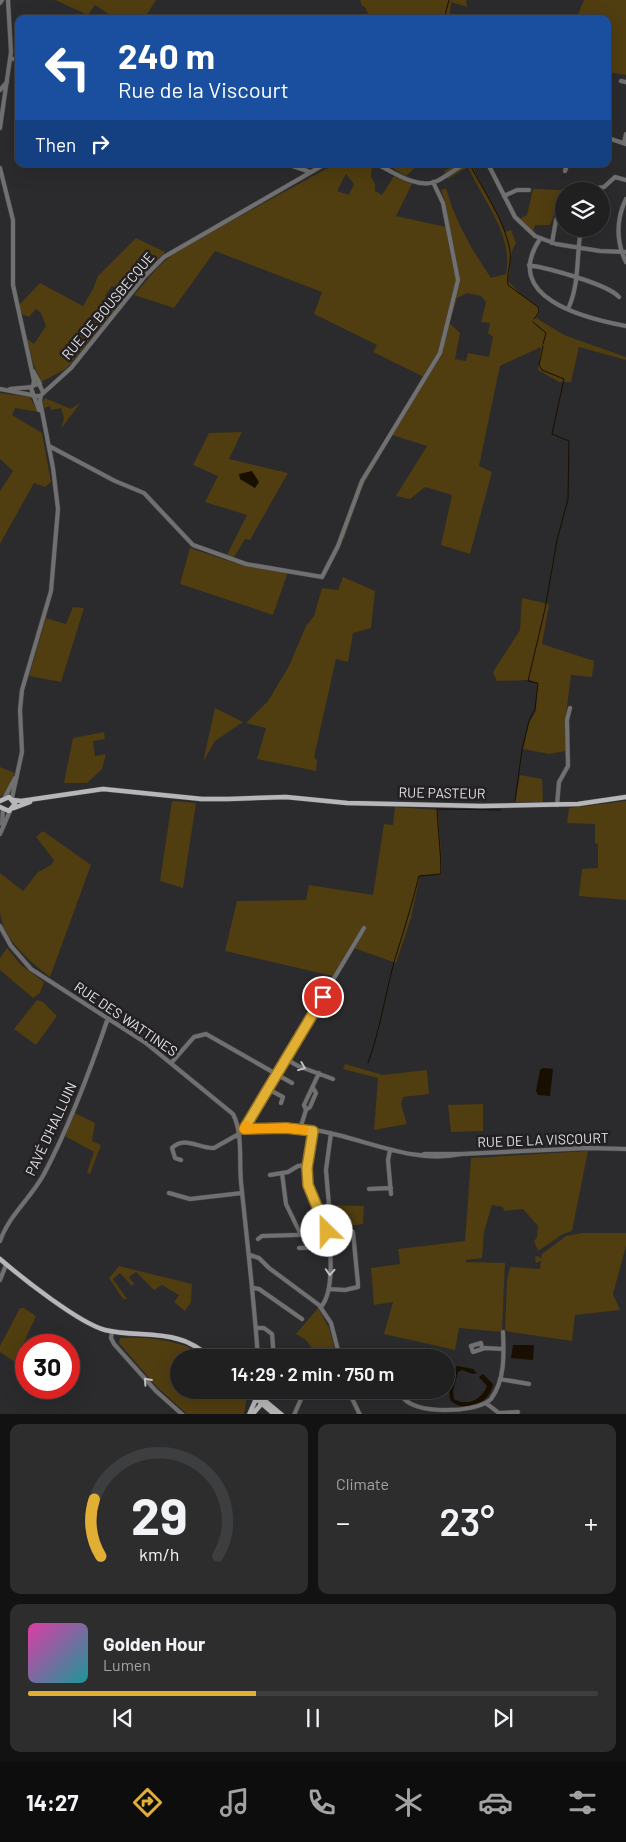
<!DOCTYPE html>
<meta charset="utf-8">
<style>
:root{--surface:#202021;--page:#2d2d2e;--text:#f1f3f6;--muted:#a2a3a5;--line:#3d3e3f;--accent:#e1af34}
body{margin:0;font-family:Barlow,sans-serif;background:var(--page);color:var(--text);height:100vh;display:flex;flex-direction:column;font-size:19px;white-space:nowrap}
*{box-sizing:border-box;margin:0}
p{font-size:16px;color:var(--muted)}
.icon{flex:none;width:28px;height:28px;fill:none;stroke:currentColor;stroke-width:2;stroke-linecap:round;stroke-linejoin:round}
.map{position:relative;height:1414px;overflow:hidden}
.drawer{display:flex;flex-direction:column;gap:10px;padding:10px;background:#121212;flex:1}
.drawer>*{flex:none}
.guide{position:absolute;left:15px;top:15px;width:596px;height:152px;border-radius:10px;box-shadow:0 5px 20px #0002,0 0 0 1px var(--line);background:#1a4fa0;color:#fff;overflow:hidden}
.controls{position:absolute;left:555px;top:182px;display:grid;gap:10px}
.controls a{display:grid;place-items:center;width:55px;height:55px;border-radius:50%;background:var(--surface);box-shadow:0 5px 20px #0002,0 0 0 1px var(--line);font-size:25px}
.speed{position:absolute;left:15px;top:1334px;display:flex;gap:10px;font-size:25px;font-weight:700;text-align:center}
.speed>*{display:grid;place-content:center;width:65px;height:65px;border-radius:50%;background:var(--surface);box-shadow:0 5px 20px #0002,0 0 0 1px var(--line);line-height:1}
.speed .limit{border:8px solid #d22;background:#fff;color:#111}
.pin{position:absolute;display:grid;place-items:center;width:42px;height:42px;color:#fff;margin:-21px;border:2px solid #fff;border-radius:50%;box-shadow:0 1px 5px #0007}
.me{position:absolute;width:55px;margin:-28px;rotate:337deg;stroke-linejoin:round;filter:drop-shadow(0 0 4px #0008)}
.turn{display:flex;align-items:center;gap:18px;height:105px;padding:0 20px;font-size:22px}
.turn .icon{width:65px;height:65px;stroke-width:2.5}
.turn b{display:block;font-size:35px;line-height:42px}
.then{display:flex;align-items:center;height:48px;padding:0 20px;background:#0003;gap:10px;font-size:19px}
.big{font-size:38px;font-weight:600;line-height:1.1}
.drawer .tile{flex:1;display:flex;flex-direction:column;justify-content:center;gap:8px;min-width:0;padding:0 18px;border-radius:10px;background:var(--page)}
.drawer .dial{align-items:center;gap:0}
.dial svg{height:130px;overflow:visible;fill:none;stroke:var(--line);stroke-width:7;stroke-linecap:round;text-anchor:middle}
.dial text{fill:var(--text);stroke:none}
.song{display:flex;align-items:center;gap:15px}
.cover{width:60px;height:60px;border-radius:8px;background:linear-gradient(135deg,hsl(320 70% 55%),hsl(180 70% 35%))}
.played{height:5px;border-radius:2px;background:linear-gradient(90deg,var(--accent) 40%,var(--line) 40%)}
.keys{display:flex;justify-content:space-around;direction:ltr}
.heat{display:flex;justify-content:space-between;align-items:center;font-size:28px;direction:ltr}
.drawer .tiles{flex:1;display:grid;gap:10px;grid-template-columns:1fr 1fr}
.tile:last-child{grid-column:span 2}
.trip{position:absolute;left:170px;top:1349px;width:285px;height:50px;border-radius:25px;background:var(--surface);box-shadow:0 5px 20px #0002,0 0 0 1px var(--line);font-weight:600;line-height:50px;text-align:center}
.tabs{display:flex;height:80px;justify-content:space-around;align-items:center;background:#0d0d0d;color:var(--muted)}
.tabs .icon{width:35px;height:35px}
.tabs .current{color:var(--accent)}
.tabs b{font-size:22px;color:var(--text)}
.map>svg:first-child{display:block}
.green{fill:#503d10;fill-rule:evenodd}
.water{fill:#190f00}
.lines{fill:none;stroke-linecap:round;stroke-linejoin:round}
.stream{stroke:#190f00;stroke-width:1}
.minor-casing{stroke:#484749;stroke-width:5}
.major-casing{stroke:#484749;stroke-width:5.5}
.minor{stroke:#717071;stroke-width:4}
.major{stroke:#b7b6b9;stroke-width:4.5}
.oneway{stroke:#c0bfc0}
.route-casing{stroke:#927222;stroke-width:12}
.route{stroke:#e1af34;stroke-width:9}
.slow{stroke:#f59e0b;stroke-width:9}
.labels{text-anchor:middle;stroke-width:5;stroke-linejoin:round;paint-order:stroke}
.street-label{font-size:14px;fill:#e2e1e2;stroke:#222023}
</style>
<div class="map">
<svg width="626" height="1415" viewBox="0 0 626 1415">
<rect width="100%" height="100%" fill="#2b2a2c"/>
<!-- green -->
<path class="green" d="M55 0H156L144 19H116L95 5 88 15Z
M360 0H466L467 7 451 2 449 19H370L365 7 362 6Z
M584 0H626V75L608 72V19H576Z
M343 164H372L371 177 375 184V191L382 195 394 176 412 184 396 216 446 227H448L445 201 441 190 446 188C455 221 472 250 491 278L506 274C514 235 483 201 468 167L448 179 444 171 457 164H471C482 187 495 208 505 232L511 230 516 243C509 253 511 268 508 281L522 295 539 307 540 312 536 318 564 335 626 357V360L579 347 571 382H559L538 370 541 347 500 366 479 466 492 472 470 554 441 545 452 495 425 487 410 499 396 496 427 446 392 435 361 489 344 539 340 538 358 484 424 377 373 352 377 345 375 344 314 314 322 292 215 251 174 308 134 295 158 267 175 252 326 169ZM346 174 354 184 349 195 337 191ZM467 293 481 296 486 302 481 322 490 323 488 333 493 337 489 357 468 353 466 361 455 359 460 333 449 323 457 298Z
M396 164H419L406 176 394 169Z
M533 189H539L579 191H564V203L555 213 550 225H535L533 232 519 219 527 215Z
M136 238 165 252 151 266 126 296 112 286 105 296 118 306 66 369 41 382 33 363 27 339 34 344 46 326 41 313 36 309 29 317 22 314 19 305 40 283 83 306 93 289 98 276Z
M0 393 30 397 38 412 15 408 12 415 42 433 51 482 45 487 34 483 0 544V491L13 471 0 459Z
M45 398 71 409 81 402 61 429 64 418 61 408 51 410 50 406 44 408 43 401Z
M242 432 229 459 288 473 250 540 245 539 234 557 227 555 247 515 205 502 218 476 193 465 209 433Z
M190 548 235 563 288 572 273 615 180 584Z
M343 577 375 591 371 628 353 633 348 662 336 659 314 757 317 760 316 771 257 759 266 728 246 723 268 701 289 666 306 626 314 616 322 588 338 590Z
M522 598 549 604 542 644 594 661 592 677 571 675 566 715V751L549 754 523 749 529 723 536 711 537 683 530 680 497 681 493 672 520 630Z
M73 607 84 608 61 682 29 676 46 618 66 624Z
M215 708 243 722 215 741 203 762Z
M104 732 105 739 93 741 95 756 106 754 102 769 87 783H64L73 738Z
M0 767 15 773 5 793 0 797Z
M520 775 542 779 543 802H515Z
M172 801 196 803 183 888 160 881Z
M626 801V900L579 896 582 869 598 868V844L595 843V824L567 823 569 808Z
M395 807 438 810C439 832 442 853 442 875H420L411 918 396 963 351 947 333 976 225 951 237 901 306 900 309 885 373 895 384 824 393 825Z
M43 831 91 865 50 977C30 961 3 940 0 912 0 900 0 886 0 873L23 891 38 872 51 865 54 860 36 837Z
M7 948 21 965 44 982 40 993 33 998 0 970V958Z
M37 1000 43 1002 57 1016 36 1045 14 1029Z
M345 1064 383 1075 427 1070 429 1094 403 1097 401 1104 407 1124 374 1130 378 1078 343 1069Z
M483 1104V1131L451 1132 448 1105Z
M75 1113 95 1123 92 1141 101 1145 90 1174 87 1172 94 1152 65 1136Z
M588 1151 572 1231 563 1234 538 1251 534 1241 537 1237 538 1226 523 1209 504 1211 503 1207 492 1205 484 1232 482 1258 466 1260V1262L505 1263 502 1332 459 1328 455 1350 384 1334 393 1302 374 1305 371 1268 400 1264 398 1249 465 1241 471 1158Z
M329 1205 364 1206 363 1224 330 1228Z
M582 1233H626V1246L613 1294 620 1310 575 1315 572 1341 505 1331 507 1280 510 1267 540 1269 541 1261 536 1263 535 1257 538 1256 541 1259 542 1254 566 1236Z
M119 1266 192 1284 191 1302 185 1311 174 1302 179 1295 162 1285 154 1290 136 1272 129 1277 134 1284 132 1286 120 1273 113 1279 127 1299H123L109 1278Z
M20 1308H24L36 1316 15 1362 0 1352V1346Z
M318 1308 329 1328 337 1357H318L306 1340 296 1334Z
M120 1338C140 1336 167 1339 186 1346 193 1349 199 1355 205 1357L179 1358V1390H241L247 1396 244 1414H187L157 1387 119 1343Z"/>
<!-- water -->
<path class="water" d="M252 471 259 482 255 488 240 479 239 474Z
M543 1068 553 1069 550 1096 538 1095 536 1091 540 1070Z
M513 1345H534L533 1360 511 1358Z
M457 1366 473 1369 477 1373 473 1374 462 1370 458 1372 453 1391 454 1399C468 1407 482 1399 487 1386L479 1377 483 1374 493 1384C490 1403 466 1414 451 1401 447 1391 450 1373 457 1366Z"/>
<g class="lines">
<!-- stream -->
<path class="stream" d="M444 19 449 0
M470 165C484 192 504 219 510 250 512 262 506 274 508 285L538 307 539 312 534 319
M533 322 546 333 543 344
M515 801 522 750 529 721 535 709 538 683 528 681 545 609 557 540 568 499 569 441 552 434 564 379 542 370 539 365 543 346
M368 1063C380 1030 385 996 394 962 403 933 412 905 419 876L441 874C441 852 438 831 437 809L501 810"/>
<defs>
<path id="minor" d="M0 3 2 0
M11 58 19 61
M621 81 626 82
M0 90 7 82
M0 128 11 52 8 0
M608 138 626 144
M624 143 626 134
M287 164 310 172
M377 164C393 172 418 190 437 181 447 176 455 169 465 164
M488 164 515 217 535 236 556 244 600 251 626 252
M562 164 567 165 565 171
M0 168 13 220V285L34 381 33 386
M581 191 604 187 615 177 626 180
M504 196 517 190H529
M626 199C616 219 616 242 626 262
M540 239C501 297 583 318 626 326
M552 243 556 220 564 209
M529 265C547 268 608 284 619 297
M568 309C580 283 576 257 581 229
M33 371 40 384
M0 389 32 395
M10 389 32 387
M33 396H40L71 368 145 276 164 257 325 164
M39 410 31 388 34 385 39 384 43 392
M49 446 115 481 144 493 193 545 246 564 322 577 338 546 362 481 440 353 458 280 443 203 433 182
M5 797 15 778
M12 798 22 752 20 710 22 690 51 591 58 509 53 468 40 401 41 395
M557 805 559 782 568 766 567 720 570 708
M2 824 3 809
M0 834 10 811
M0 926 11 946 31 969 146 1043 233 1114C243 1133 239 1161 241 1182 247 1241 254 1299 258 1358
M286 1059 298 1066 333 1079
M172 1062 194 1037 206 1034 292 1083
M268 1089 283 1097 281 1103
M306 1110 310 1107 316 1093 313 1088
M242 1129C273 1125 308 1127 338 1135 378 1145 420 1163 461 1154
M244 1129 364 928
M300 1129 306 1110 304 1105 319 1073
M313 1131C310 1149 305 1167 308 1185 311 1201 321 1213 326 1228 332 1247 334 1292 321 1307
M390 1150 388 1160 391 1194
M424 1154H461L588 1148 626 1149
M181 1160 175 1158 172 1148C185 1135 199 1149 214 1148L237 1135
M282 1173 286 1204 301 1235
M270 1175 288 1172 298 1166 307 1165
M369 1189 391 1188
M169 1193 190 1199 242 1193
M329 1206 326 1170 331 1133
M327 1231 347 1228 353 1232 358 1284V1287L345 1290 329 1289
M258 1239 262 1236 328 1234
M0 1241C9 1215 31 1198 44 1174 70 1125 90 1071 108 1018
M299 1248 330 1247
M250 1255 259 1258 269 1268 319 1305 331 1323 340 1358
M0 1280 6 1265
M254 1288 259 1289 302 1319
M256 1328H264L272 1334 274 1358
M112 1331 111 1338 114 1344 156 1391 183 1415
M482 1348 481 1343 471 1346 473 1352 485 1348 503 1349
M392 1351 409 1354 408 1358
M500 1379 529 1384
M348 1390 360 1415
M402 1390C397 1415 476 1415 491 1399 505 1380 504 1355 503 1332
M487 1404 499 1413 518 1412
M294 1415 305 1390"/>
<path id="major" d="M200 799H230
M228 799 286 797 347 803 481 806 578 804 626 797
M13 800 21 801 103 789 202 799
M0 801 9 797 15 804 9 811 0 807
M14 808 30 802
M0 1259C22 1278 79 1323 105 1330 129 1336 155 1332 178 1339 191 1342 201 1350 212 1358
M246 1390 275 1415
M252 1390 282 1415
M249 1415 256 1399
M252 1415 263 1402"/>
</defs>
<!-- minor casing -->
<use href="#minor" class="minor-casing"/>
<!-- major casing -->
<use href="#major" class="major-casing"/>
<!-- minor -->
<use href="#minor" class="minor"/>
<!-- major -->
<use href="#major" class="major"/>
</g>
<!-- one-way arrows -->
<defs><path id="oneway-chevron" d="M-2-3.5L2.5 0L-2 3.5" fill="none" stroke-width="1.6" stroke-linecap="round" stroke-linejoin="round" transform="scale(1.25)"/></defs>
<g class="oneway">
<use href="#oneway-chevron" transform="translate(302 1067) rotate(22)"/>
<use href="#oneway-chevron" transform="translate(330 1272) rotate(93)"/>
<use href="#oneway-chevron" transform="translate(147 1381) rotate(-132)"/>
</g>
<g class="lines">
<defs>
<path id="route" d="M323 997 244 1129 286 1128 313 1131 307 1168 308 1185 327 1231"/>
</defs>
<!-- route casing -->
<use href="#route" class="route-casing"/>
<!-- route -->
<use href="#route" class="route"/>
<!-- slow -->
<path class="slow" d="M246 1125 244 1129 286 1128 304 1130"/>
</g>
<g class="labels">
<!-- street labels -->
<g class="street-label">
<text transform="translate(108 306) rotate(-50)" y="5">RUE DE BOUSBECQUE</text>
<text transform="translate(442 793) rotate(1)" y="5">RUE PASTEUR</text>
<text transform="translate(126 1019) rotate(34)" y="5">RUE DES WATTINES</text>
<text transform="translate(51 1129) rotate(-65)" y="5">PAVÉ D'HALLUIN</text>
<text transform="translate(543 1140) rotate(-2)" y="5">RUE DE LA VISCOURT</text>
</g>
</g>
</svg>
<div class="controls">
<a><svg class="icon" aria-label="layers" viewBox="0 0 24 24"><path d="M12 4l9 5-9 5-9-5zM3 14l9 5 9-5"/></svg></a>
</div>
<div class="speed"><div class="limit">30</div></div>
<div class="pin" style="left:323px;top:997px;background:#d93025"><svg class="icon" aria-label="arrive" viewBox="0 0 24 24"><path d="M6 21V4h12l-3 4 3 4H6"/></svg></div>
<svg class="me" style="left:327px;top:1231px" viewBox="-20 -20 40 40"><circle r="19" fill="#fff"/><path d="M0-13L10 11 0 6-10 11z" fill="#e1af34"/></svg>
<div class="trip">14:29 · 2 min · 750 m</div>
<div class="guide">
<div class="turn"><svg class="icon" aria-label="left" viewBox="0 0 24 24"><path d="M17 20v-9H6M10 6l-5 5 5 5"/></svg><div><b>240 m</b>Rue de la Viscourt</div></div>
<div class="then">Then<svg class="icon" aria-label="right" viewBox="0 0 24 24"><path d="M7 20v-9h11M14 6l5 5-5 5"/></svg></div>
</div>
</div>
<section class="drawer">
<div class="tiles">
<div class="tile dial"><svg viewBox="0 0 100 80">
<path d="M14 69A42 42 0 1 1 86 69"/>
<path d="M14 69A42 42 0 0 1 10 34" stroke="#e1af34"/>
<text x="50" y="56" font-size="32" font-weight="700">29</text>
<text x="50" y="72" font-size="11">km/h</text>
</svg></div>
<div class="tile"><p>Climate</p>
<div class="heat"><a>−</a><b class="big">23°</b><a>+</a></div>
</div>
<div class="tile">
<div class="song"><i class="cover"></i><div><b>Golden Hour</b><p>Lumen</p></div></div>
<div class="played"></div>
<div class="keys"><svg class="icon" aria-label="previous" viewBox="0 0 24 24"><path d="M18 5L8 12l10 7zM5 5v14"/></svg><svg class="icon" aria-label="pause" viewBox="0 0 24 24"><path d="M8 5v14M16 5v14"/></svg><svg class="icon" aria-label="next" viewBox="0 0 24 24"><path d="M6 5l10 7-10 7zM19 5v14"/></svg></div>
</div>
</div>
</section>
<nav class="tabs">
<b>14:27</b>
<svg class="icon current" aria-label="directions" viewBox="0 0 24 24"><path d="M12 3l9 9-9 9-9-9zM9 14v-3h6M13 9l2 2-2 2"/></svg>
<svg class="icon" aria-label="music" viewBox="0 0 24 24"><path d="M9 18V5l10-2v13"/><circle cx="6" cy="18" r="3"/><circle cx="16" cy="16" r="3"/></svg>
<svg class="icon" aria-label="phone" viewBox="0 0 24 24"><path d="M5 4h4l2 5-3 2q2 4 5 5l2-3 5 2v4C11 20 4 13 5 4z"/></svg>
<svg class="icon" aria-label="climate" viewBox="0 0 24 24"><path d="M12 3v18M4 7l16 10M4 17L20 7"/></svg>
<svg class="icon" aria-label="car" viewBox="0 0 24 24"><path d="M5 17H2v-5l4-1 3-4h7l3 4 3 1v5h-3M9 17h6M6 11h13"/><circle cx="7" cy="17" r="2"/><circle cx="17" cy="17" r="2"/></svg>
<svg class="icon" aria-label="filters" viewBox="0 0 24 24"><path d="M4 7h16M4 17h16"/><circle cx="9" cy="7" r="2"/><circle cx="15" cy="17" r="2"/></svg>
</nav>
